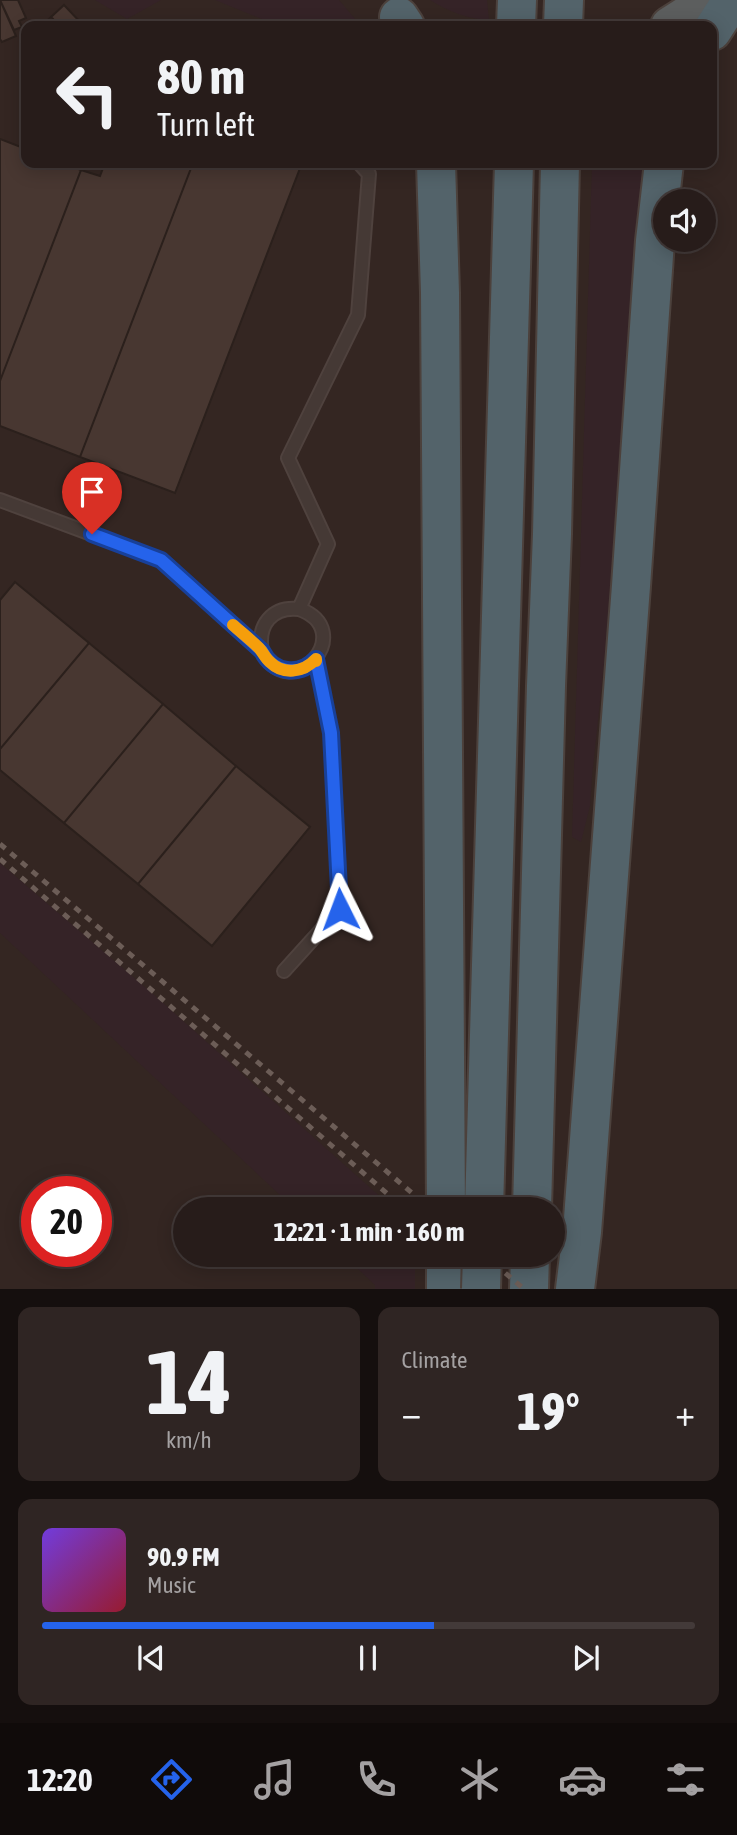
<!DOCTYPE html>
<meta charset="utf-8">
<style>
:root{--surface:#271c1a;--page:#2f2523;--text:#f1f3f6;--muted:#a4a1a2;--line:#433a39;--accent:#2563eb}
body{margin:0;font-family:"Asap Condensed",sans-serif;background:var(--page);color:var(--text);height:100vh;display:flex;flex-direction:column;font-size:26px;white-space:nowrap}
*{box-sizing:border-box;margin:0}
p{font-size:23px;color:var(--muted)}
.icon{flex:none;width:38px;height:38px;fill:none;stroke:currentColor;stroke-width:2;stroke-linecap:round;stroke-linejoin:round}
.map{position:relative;height:1289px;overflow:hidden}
.side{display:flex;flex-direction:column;gap:18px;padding:18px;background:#150f0e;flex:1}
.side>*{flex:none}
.top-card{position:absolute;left:21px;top:21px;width:696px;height:147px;border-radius:14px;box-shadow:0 4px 18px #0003,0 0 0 2px var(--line);background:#271c1a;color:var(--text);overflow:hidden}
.tools{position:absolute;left:653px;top:189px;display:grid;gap:14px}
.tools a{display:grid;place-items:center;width:63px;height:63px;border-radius:50%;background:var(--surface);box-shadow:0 4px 18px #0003,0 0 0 2px var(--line);font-size:35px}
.speed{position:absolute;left:21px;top:1176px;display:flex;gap:14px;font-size:35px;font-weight:700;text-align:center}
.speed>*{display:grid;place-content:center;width:91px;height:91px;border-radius:50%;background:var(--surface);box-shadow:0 4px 18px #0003,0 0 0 2px var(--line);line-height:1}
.speed .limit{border:10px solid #d22;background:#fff;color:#111}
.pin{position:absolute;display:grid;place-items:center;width:60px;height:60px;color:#fff;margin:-72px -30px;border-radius:50% 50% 50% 0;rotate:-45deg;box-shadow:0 0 7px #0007}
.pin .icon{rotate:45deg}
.me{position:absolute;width:77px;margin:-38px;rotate:357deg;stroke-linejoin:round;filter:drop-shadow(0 0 5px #0008)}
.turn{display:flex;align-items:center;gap:24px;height:147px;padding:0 21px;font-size:32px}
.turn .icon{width:91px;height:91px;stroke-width:2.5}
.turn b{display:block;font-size:49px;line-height:60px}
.big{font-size:52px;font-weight:700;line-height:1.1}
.side .tile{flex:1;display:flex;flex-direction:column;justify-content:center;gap:10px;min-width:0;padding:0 24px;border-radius:14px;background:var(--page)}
.side .dial{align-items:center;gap:0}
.dial b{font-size:91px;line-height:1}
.song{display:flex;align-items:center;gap:21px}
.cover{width:84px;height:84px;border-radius:10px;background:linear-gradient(135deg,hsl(260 70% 55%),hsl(350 70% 35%))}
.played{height:7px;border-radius:4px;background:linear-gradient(90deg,var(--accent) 60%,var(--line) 60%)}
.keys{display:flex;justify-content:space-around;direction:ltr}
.heat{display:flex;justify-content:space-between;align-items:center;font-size:38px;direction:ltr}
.side .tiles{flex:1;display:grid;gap:18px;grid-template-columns:1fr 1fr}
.tile:last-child{grid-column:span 2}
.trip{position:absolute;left:173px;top:1197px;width:392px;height:70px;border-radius:35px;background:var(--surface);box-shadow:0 4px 18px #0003,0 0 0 2px var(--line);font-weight:700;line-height:70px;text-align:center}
.tabs{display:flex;height:112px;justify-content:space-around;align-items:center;background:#100b0a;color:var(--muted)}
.tabs .icon{width:49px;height:49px}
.tabs .active{color:var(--accent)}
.tabs b{font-size:32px;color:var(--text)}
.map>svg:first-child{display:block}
.green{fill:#352327}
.building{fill:#483731;stroke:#2b201c;stroke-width:2}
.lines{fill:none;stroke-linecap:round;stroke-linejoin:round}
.service-casing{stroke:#4f423e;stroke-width:16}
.trunk-casing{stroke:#4c413c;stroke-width:42}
.motorway-casing{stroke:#4c413c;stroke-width:42}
.service{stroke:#453935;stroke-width:12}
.trunk{stroke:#5c5e5e;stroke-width:38}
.motorway{stroke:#53636a;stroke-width:38}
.rail{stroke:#6c5d57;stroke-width:5;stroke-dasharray:7 7;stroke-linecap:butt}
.motorway-bridge-casing{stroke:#4c413c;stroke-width:42;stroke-linecap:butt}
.motorway-bridge{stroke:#53636a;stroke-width:38}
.route-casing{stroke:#184099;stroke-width:18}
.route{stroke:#2563eb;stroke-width:12}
.slow{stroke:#f59e0b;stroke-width:12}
</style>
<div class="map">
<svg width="737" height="1289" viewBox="0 0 737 1289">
<rect width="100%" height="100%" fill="#342622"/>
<!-- green -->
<path class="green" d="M95 0H161L127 19Z
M215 0H339L361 26H279Z
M430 0H487L489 20C467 19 448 11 430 0Z
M592 163H647L638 231 604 664 592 777 590 806 581 842 572 837Z
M0 863 153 994 394 1209H295L0 933Z
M343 1255H415V1289H375V1285Z"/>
<!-- building -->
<path class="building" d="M0 0H18L26 18 19 21 22 27 14 30Z
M0 0 16 36 2 42 0 39Z
M64 5 83 25 81 26H60L51 17Z
M51 17 60 26H42Z
M0 139 26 149V163H63L81 170 0 381Z
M105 163H193L80 457 0 426V381L81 170 100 176Z
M193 163H302L175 493 80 457Z
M15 582 89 643 0 749V600Z
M89 643 163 704 64 823 0 770V749Z
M163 704 236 766 138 884 64 823Z
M236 766 310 827 212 946 138 884Z"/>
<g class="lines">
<defs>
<path id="service" d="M0 500 161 560 262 651C292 708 359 630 299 609
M262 651C257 625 272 606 299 609L328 544 288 458 358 315 369 174 359 163
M284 971 340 909 331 733 316 659"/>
<path id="trunk" d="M670 26 711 0"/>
<path id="motorway" d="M399 17 405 26
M516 26 517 0
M563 26 564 0
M712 31 732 0
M436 163 440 293 446 1209
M484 1209 514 163
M532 1209 546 686 552 534 560 163
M446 1255V1289
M529 1289 530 1255
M575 1289 582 1232 631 586 655 241 664 163"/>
</defs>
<!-- service casing -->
<use href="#service" class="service-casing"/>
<!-- trunk casing -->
<use href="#trunk" class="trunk-casing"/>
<!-- motorway casing -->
<use href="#motorway" class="motorway-casing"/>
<!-- service -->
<use href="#service" class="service"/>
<!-- trunk -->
<use href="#trunk" class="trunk"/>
<!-- motorway -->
<use href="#motorway" class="motorway"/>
<!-- rail -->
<path class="rail" d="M0 844 431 1209
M0 859 405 1209
M459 1255 499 1289
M484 1255 524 1289"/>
<defs>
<path id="motorway-bridge" d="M481 1289 482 1255"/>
</defs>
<!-- motorway-bridge casing -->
<use href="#motorway-bridge" class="motorway-bridge-casing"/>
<!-- motorway-bridge -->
<use href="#motorway-bridge" class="motorway-bridge"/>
</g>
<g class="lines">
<defs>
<path id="route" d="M92 534 161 560 262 651C273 673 299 677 316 659L331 733 340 909"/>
</defs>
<!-- route casing -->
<use href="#route" class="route-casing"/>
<!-- route -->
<use href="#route" class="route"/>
<!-- slow -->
<path class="slow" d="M233 625C242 633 251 640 259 648 263 652 265 658 270 662 283 675 303 673 316 659V661"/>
</g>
</svg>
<div class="tools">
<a><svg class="icon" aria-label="sound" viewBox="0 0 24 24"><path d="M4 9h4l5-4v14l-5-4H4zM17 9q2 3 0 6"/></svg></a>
</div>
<div class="speed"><div class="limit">20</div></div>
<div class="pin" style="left:92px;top:534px;background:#d93025"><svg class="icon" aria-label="arrive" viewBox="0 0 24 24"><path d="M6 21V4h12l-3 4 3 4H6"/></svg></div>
<svg class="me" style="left:340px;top:909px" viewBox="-20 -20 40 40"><path d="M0-17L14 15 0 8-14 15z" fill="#2563eb" stroke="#fff" stroke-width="4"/></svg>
<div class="trip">12:21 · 1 min · 160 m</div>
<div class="top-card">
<div class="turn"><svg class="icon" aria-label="left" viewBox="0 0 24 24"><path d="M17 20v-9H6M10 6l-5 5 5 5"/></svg><div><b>80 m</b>Turn left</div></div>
</div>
</div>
<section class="side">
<div class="tiles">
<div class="tile dial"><b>14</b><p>km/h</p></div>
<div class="tile"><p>Climate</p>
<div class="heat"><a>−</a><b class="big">19°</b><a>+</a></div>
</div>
<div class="tile">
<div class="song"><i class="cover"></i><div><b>90.9 FM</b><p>Music</p></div></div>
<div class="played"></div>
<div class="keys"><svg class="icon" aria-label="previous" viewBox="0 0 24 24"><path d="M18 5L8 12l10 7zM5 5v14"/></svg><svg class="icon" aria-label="pause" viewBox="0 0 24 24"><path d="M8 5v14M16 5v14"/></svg><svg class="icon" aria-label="next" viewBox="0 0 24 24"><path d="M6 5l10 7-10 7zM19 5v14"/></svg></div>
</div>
</div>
</section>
<nav class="tabs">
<b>12:20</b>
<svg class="icon active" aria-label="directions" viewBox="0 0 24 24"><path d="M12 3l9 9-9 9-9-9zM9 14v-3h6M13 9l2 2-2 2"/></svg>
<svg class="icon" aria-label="music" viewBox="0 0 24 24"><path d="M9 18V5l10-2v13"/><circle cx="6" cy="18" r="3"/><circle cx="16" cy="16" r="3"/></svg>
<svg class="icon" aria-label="phone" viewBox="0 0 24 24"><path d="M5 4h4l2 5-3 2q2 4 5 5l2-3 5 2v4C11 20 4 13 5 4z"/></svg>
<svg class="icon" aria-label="climate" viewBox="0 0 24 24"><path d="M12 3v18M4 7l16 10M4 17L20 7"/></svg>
<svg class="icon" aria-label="car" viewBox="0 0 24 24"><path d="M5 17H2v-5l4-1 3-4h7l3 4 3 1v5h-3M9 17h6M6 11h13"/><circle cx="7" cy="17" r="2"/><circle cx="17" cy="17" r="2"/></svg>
<svg class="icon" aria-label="filters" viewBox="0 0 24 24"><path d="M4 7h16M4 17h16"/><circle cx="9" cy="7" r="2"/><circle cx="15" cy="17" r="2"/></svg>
</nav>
